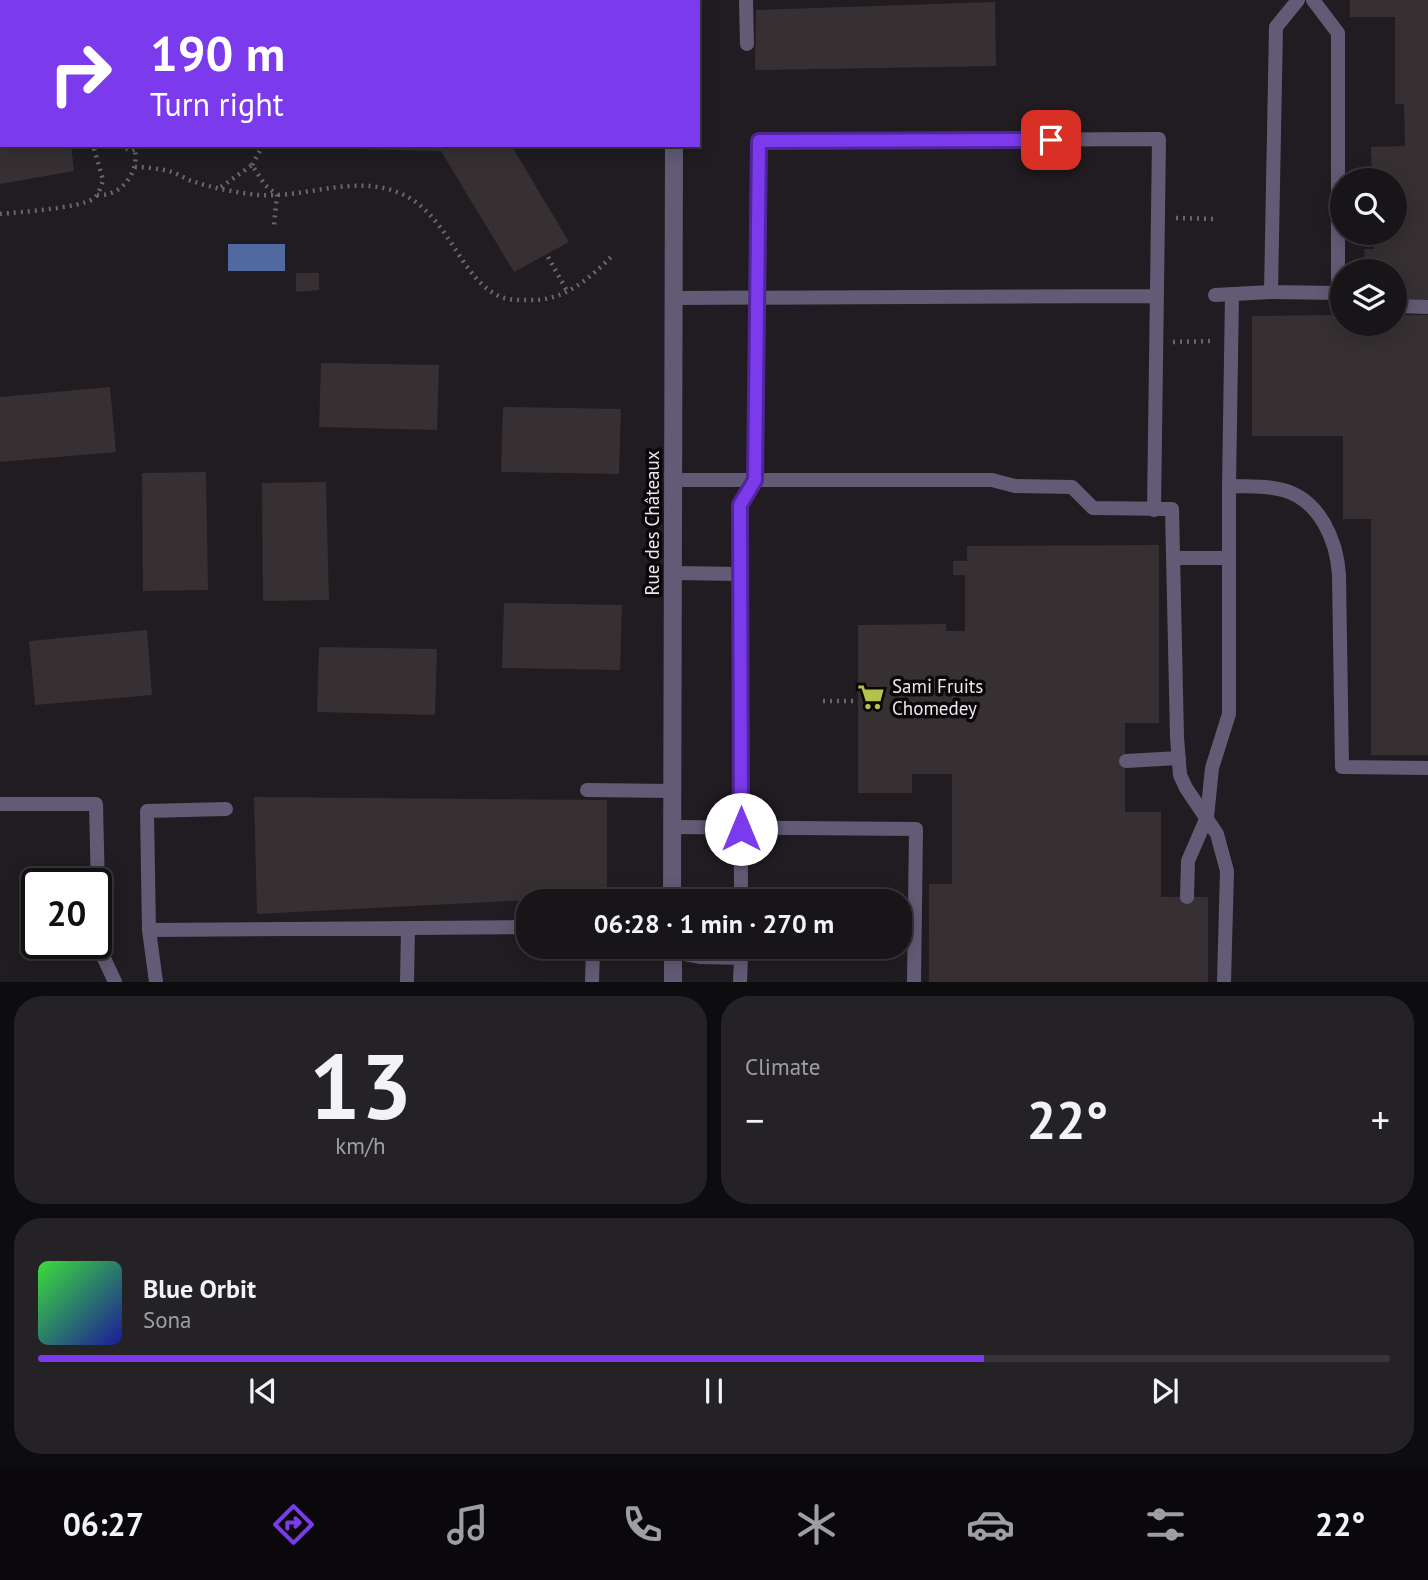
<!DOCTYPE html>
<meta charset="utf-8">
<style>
:root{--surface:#181519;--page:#252226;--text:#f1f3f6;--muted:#9f9fa2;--line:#363438;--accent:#7c3aed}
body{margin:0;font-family:"PT Sans",sans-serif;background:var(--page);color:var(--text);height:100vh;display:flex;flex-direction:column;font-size:26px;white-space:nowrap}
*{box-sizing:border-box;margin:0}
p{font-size:23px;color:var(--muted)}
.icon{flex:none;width:38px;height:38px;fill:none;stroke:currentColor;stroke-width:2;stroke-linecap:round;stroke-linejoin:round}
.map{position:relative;height:982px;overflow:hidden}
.sheet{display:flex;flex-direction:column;gap:14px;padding:14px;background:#0d0c0e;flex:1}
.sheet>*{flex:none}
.banner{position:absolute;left:0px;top:0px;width:700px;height:147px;box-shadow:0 4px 18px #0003,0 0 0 2px var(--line);background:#7c3aed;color:#fff;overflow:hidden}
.tools{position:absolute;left:1330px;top:168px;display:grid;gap:14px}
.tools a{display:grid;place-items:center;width:77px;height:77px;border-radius:50%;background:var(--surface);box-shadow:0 4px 18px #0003,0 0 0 2px var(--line);font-size:35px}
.speed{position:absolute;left:21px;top:868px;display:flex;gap:14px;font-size:35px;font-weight:700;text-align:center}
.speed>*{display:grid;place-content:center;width:91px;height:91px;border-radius:50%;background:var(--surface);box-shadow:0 4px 18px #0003,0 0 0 2px var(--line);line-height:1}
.speed .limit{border:4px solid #111;border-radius:10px;background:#fff;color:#111}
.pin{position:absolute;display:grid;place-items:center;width:60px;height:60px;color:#fff;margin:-30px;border-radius:14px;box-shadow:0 4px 10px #0006}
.me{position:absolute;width:77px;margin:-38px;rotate:0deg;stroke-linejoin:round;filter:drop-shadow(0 0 5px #0008)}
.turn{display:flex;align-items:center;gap:24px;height:147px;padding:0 35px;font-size:32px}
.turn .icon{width:91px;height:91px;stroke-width:2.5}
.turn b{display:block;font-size:49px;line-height:60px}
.big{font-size:52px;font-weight:700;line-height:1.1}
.sheet .tile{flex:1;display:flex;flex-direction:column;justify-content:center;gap:10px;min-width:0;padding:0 24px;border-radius:28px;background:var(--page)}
.sheet .dial{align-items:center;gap:0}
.dial b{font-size:91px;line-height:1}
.song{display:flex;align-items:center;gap:21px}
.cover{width:84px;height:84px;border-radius:10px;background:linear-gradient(135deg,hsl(120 70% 55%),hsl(240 70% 35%))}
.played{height:7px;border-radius:4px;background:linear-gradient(90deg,var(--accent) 70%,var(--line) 70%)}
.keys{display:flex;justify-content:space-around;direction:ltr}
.heat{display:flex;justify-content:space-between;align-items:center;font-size:38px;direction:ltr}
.sheet .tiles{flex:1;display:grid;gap:14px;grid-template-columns:1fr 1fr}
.tile:last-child{grid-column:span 2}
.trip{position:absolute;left:516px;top:889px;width:396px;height:70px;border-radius:28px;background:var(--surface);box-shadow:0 4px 18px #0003,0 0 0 2px var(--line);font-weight:700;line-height:70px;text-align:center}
.tab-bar{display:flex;height:112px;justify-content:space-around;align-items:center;background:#0a080a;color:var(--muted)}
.tab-bar .icon{width:49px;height:49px}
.tab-bar .active{color:var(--accent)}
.tab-bar b{font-size:32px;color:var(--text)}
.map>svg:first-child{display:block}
.water{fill:#506aa1}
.building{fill:#363032}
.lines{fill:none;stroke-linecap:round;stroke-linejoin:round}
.path{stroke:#6a666b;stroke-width:4.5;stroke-dasharray:2 5;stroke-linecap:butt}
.service{stroke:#615b75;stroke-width:14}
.minor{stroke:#615b75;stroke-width:18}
.route-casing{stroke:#51269a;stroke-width:18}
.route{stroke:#7c3aed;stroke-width:12}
.labels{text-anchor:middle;stroke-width:7;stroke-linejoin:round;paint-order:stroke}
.street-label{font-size:19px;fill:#ebe8eb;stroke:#090709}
.poi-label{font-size:19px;fill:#ebe8eb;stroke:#090709;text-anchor:start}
</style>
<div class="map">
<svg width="1428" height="982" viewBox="0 0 1428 982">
<rect width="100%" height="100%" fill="#201c21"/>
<!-- water -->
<path class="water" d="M228 244H285V271H228Z"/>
<!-- building -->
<path class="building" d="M1350 0H1428V300H1395V271H1365L1364 249H1374L1373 233H1395V180H1372L1371 147 1405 146 1404 104H1395V17H1350Z
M995 2 996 66 755 70 756 10Z
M0 145H71L74 171 0 184Z
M305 145H511L569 242 514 272 441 151 305 148Z
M296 273H319V290L296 292Z
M1342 315V324H1395V315H1428V755H1371V519H1343V436H1252V316Z
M321 363 439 365 437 430 319 427Z
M110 387 116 452 0 462V397Z
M503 407 621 409 619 474 501 472Z
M206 472 208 590 143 591 142 473Z
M326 482 329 600 263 601 262 483Z
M1159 545V723H1125V812H1161V897H1208V982H929V884H952V774H912V793H858V625L946 624V631H965V575H953V561H967V546Z
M504 603 622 605 620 670 502 668Z
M147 630 152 695 35 705 29 641Z
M319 647 437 649 435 715 317 712Z
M254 797 607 800V896L257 914Z"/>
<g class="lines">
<!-- path -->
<path class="path" d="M120 145 131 151 144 145
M74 147 81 145
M252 165 263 145
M135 167C147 167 162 169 172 172 179 174 185 179 192 181 212 188 238 193 260 195 305 198 353 175 397 192 449 211 458 279 501 297 509 300 519 300 528 300 564 302 590 278 614 254
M221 187 252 165 265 185 277 195 274 225
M97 195C120 197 139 174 135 151
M0 214C19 212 79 208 93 199 99 195 101 186 103 180L93 145
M1176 218 1214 219
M548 257 567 291
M1173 342 1213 341
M823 701H858"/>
<!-- service -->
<path class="service" d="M746 0 747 44
M1298 0 1276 27 1271 292 1338 293 1342 296
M1313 0 1338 33V293
M1232 294 1229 486C1246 487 1266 485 1283 490 1320 500 1337 541 1339 575L1342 767 1428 768
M1215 295 1271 292
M673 298 1157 296
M1395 306 1428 307
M672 480H992L1015 486 1072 487 1093 508 1172 509 1177 737 1180 775 1186 788 1217 834 1227 871 1224 982
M1173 558H1229
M673 573 741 574
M1126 761 1179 758
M587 790 673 791
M0 804H96L99 933 102 954 115 982
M672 827 916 829 914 982
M1187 897 1188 861 1207 817 1212 768 1229 714V486
M741 901 740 505 755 480 759 141 1159 139 1154 510
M149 930 147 811 226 809
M647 947 701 957 741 958V947
M156 982 149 930 528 927
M407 982 408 928
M592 982 593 947
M740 982 741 958"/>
<!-- minor -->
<path class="minor" d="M684 2V0
M672 901 674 145
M673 947V982"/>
</g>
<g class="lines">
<defs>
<path id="route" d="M741 829 740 505 755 480 759 141 1051 140"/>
</defs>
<!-- route casing -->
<use href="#route" class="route-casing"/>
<!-- route -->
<use href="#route" class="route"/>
</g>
<!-- icons -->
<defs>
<symbol id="supermarket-bare" viewBox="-9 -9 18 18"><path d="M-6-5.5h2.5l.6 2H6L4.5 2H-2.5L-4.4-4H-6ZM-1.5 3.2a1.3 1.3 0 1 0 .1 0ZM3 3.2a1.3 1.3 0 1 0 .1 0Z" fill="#b3c24b" stroke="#090709" stroke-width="2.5" paint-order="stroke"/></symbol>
</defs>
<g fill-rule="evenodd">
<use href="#supermarket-bare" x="852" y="678" width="38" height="38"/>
</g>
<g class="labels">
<!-- street labels -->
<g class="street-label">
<text transform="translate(652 523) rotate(-90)" y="7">Rue des Châteaux</text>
</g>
<!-- poi labels -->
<g class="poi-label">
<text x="892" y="693">Sami Fruits<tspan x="892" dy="22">Chomedey</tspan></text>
</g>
</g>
</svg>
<div class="tools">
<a><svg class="icon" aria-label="search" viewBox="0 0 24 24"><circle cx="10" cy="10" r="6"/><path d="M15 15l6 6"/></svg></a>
<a><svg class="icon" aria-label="layers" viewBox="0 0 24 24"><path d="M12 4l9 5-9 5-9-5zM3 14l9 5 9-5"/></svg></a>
</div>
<div class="speed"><div class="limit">20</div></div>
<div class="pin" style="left:1051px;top:140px;background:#d93025"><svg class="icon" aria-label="arrive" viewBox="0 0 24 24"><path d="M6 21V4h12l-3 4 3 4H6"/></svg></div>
<svg class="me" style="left:741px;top:829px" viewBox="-20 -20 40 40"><circle r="19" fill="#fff"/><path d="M0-13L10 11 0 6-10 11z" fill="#7c3aed"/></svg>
<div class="trip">06:28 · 1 min · 270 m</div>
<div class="banner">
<div class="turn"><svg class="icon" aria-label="right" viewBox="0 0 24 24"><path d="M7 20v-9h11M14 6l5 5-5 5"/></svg><div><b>190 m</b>Turn right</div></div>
</div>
</div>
<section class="sheet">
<div class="tiles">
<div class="tile dial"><b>13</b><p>km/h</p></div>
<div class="tile"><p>Climate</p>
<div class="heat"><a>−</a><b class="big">22°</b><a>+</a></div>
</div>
<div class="tile">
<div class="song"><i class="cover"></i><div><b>Blue Orbit</b><p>Sona</p></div></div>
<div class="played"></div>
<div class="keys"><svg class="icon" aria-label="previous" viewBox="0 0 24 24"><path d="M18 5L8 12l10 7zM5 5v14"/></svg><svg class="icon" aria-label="pause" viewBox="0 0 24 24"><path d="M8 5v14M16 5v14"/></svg><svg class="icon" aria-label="next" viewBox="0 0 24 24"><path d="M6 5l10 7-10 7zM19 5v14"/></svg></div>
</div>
</div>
</section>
<nav class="tab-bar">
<b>06:27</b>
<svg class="icon active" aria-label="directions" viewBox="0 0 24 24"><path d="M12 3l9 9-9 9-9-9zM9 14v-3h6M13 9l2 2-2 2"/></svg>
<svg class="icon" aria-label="music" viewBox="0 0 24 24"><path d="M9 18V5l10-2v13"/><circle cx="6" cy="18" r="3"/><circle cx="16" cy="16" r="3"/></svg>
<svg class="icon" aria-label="phone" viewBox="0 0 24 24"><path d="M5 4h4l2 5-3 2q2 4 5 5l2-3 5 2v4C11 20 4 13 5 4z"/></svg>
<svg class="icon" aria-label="climate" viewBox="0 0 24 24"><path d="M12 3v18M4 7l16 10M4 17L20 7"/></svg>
<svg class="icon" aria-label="car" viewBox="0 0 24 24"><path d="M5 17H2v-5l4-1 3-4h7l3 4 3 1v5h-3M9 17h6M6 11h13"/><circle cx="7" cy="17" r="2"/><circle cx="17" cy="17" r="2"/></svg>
<svg class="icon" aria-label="filters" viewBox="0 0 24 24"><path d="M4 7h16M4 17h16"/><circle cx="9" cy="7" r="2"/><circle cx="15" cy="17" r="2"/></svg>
<b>22°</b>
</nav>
